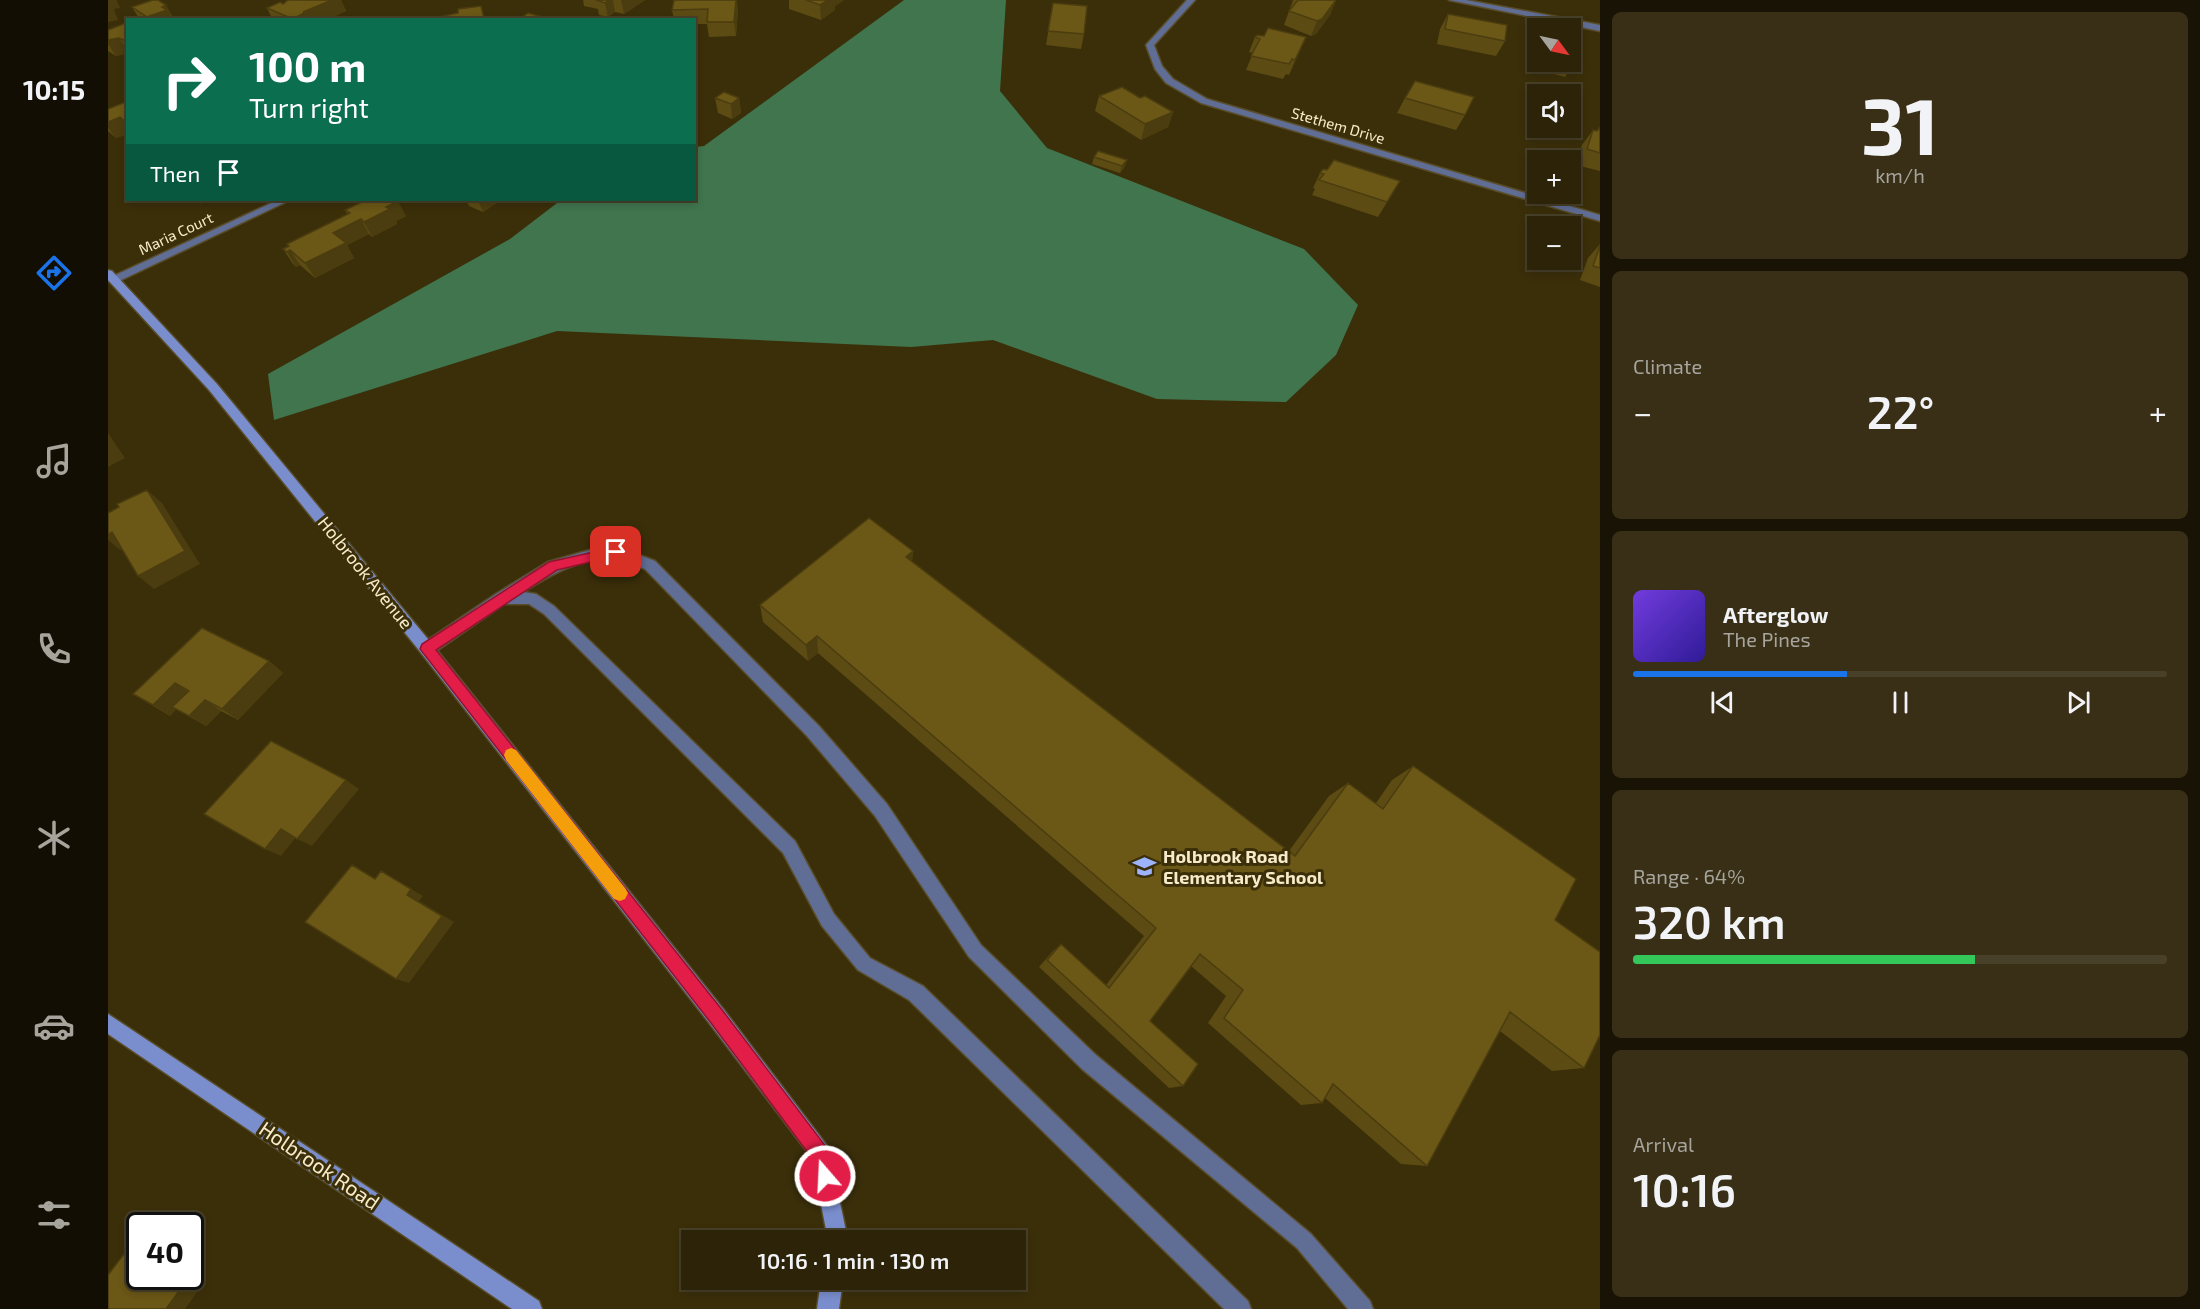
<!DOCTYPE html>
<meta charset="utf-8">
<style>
:root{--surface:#2c2308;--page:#382f16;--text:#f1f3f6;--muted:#a6a49c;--line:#484029;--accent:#1a73e8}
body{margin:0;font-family:"Exo 2",sans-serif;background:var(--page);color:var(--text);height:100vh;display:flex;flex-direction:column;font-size:22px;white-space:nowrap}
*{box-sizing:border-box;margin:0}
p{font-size:20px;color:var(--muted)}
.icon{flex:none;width:33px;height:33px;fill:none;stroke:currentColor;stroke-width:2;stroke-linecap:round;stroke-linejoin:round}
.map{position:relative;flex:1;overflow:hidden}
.details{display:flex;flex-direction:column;gap:12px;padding:12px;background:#181304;width:600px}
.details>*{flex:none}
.hud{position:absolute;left:18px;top:18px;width:570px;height:183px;border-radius:0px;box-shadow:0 3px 9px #0003,0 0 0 2px var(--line);background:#0b6e4f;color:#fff;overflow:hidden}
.needle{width:39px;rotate:123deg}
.tools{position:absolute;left:1419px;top:18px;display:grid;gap:12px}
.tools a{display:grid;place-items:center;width:54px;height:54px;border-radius:0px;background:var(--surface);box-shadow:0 3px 9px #0003,0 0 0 2px var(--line);font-size:30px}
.speed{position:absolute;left:18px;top:1212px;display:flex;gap:12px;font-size:30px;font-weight:700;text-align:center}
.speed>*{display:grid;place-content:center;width:78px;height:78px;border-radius:50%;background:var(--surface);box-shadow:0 3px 9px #0003,0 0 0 2px var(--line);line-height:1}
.speed .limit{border:3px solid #111;border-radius:9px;background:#fff;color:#111}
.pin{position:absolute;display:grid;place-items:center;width:51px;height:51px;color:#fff;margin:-26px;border-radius:12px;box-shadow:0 3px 9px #0006}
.me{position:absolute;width:66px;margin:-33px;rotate:341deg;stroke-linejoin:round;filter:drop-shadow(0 0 4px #0008)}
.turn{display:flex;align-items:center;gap:21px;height:126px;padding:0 24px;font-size:27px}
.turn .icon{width:78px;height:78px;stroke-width:2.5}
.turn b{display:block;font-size:42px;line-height:51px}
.then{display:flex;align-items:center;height:57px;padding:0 24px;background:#0003;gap:12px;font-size:22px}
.big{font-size:45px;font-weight:600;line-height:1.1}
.details .card{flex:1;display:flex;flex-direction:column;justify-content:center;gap:9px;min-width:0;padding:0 21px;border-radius:9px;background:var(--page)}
.details .dial{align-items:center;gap:0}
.dial b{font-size:78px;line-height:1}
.song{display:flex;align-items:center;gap:18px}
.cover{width:72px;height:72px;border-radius:9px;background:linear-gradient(135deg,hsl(260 70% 55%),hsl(250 70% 35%))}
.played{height:6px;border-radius:3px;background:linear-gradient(90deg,var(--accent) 40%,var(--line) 40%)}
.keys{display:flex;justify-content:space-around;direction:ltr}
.heat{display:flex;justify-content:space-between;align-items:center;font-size:33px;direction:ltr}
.charge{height:9px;border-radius:4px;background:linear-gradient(90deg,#34c759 64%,var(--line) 0)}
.trip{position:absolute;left:573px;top:1230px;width:345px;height:60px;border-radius:0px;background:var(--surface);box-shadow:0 3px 9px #0003,0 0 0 2px var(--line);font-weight:600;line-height:60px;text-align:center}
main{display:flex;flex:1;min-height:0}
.tab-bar{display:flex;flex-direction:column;width:108px;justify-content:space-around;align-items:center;background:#120e03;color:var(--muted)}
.tab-bar .icon{width:42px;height:42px}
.tab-bar .selected{color:var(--accent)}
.tab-bar b{font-size:27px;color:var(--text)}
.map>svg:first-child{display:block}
.forest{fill:#40754e}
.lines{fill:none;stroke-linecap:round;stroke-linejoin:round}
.lane-casing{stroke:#594d29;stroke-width:3}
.street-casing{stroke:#594d29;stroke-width:3}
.secondary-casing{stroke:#594d29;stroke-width:3}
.lane{fill:#606d95;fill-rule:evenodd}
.street{fill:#606d95;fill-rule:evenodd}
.secondary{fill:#7a8ece;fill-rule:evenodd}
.wall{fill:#5c4b13}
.shaded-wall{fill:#4b3d0f}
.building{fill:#6b5716;stroke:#4b3d0f;stroke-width:1.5}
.route{fill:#e11d48;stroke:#92132f;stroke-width:1.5}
.slow{fill:#f59e0b}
.labels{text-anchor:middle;stroke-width:6;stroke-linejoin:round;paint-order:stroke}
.far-street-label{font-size:15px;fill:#f7ebc9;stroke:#3b2f0a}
.street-label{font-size:18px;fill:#f7ebc9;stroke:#3b2f0a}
.poi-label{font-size:18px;font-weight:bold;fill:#f7ebc9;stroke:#3b2f0a;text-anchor:start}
.near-street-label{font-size:21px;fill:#f7ebc9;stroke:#3b2f0a}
</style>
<main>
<nav class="tab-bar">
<b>10:15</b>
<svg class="icon selected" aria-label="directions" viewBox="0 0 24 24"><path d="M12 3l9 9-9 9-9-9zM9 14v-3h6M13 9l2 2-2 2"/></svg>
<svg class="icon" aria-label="music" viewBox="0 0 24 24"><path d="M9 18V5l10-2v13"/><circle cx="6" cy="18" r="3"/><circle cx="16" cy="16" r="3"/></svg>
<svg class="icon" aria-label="phone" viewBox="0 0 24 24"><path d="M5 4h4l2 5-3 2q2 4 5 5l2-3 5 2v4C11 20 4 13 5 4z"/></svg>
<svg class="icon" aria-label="climate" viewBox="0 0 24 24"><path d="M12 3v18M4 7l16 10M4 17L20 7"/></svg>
<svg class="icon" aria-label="car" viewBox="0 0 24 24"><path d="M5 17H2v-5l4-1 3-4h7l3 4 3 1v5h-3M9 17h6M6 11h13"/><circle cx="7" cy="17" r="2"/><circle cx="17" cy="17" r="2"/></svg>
<svg class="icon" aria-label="filters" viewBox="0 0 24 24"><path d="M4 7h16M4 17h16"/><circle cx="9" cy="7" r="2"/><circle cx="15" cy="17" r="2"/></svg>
</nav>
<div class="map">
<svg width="1492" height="1309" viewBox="0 0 1492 1309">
<rect width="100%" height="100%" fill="#3b2f0a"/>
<!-- forest -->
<path class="forest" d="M796 0H898L892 91 939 148 1196 249 1250 305 1228 355 1178 402 1049 399 885 340 803 347 449 331 166 420 160 374 402 239 453 200H586L587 147 596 146Z"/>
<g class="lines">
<defs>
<path id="lane" d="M508 546 547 561 711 726 779 804 873 945 988 1055 1203 1234 1262 1301 1265 1309H1240L1189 1248 974 1069 861 957 767 816 699 736 537 569C528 566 516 558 506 558 473 557 442 575 415 592L428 594 446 606 687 841 726 914 762 958 815 986 1140 1301 1143 1309H1116L801 1000 750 970 714 926 675 853 436 614 421 604H396L324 654 319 655 314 654 312 649 314 644 388 594 440 562 482 550Z"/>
<path id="street" d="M1079 0H1087L1046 45 1054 66 1065 79 1099 99 1492 215V221L1093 103 1058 83 1047 69 1038 45Z
M1341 0H1358L1492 25V31Z
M170 200H182L9 282 0 281 1 278Z"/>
<path id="secondary" d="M0 270 4 271 109 384 324 644 616 1010 720 1147 740 1240H720L704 1158 602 1024 314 654 101 390 0 280Z
M0 1014 431 1301 434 1309H404L0 1034Z
M713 1280H735L731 1309H709Z"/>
</defs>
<!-- lane casing -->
<use href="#lane" class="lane-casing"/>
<!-- street casing -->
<use href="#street" class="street-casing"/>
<!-- secondary casing -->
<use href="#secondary" class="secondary-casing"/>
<!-- lane -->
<use href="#lane" class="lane"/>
<!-- street -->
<use href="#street" class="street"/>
<!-- secondary -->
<use href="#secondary" class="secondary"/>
</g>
<!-- wall -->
<path class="wall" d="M180 0H233L238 11 219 20H165L159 8 175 4Z
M475 0H537L516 14 507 12 500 17 491 15 490 9 476 6Z
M566 0 630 9 628 36 601 37 599 24H586V20H566L564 10Z
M681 0H736L727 6V10L713 20 681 9Z
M1185 0H1228L1222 15 1208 34 1203 36 1176 25Z
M945 3 976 34 973 49 938 45Z
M24 7 67 20H40L39 18 40 20H32Z
M1340 14 1397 41 1388 56 1329 44 1332 29Z
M20 22V53L8 56 0 51V30Z
M1156 36 1198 37 1181 75 1178 74 1175 79 1138 70 1145 53 1141 52 1147 37Z
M1462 53 1467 62 1457 77 1442 73 1444 66 1447 62H1462Z
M991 96 1032 98 1065 112 1060 127 1033 140 987 111Z
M607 98H631L633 113 624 119 610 113Z
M1297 98 1357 115 1348 130 1289 113Z
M20 101V134L8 138 0 131V109Z
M1491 128H1492V171L1468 165 1474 145 1485 130 1488 131Z
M986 157 1019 160 1016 168 1012 173 984 164Z
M1219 170 1292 181 1270 217 1204 195 1207 189 1205 188 1212 173Z
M358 200H389L390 202 375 212 361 206Z
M237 210 298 216 288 221 289 224 264 237 261 234 239 245 246 258 207 278 192 265 188 267 185 264 175 249 240 215Z
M1492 244V287L1472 280 1480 258Z
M805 551 804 561 1181 851 1221 796 1240 783 1268 803 1284 780 1305 766 1447 920 1476 1068 1444 1071 1392 1031 1319 1166 1293 1164 1217 1098 1214 1103 1193 1105 1100 1023 1118 996 1083 966 1042 1021 1075 1086 1061 1088 931 967 944 952 953 944 998 985 1036 936 710 653 700 661 655 622 652 605Z
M161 661 175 673 130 720 113 711 98 726 68 709 62 716 25 694Z"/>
<!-- shaded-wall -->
<path class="shaded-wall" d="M0 0H9V1L12 8 6 9 10 20 0 22Z
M224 0H233L238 11 219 20 185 19 195 12Z
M501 0H505L507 12 500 17 497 3Z
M513 0H537L516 14Z
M628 0H629L630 9 628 36 626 22Z
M720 0H736L727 6V10L713 20 712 5Z
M1228 0 1222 15 1208 34 1203 36 1209 21Z
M58 5 67 20H40L39 17 54 7Z
M1198 37 1192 52 1181 75 1187 60Z
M11 38 20 50V53L8 56 0 44V40Z
M631 98 633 113 624 119 623 104Z
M1065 112 1060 127 1033 140 1037 124Z
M12 117 20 128V134L8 138 0 128V122Z
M1019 160 1016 168 1012 173 1014 166Z
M89 200H103L92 204Z
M370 200H389L390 202 375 212Z
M290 201 298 216 288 221 289 224 264 237 256 222 278 207Z
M253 219 261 234 239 245 246 258 207 278 197 263 225 233Z
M182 250 192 265 188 267 179 252Z
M0 433 17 458 0 467Z
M39 490 54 503 92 564 46 589 30 576Z
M4 532 20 545 12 550 0 540V535Z
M805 551 803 569 798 557Z
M709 636 710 653 700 661 698 645Z
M161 661 175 673 130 720 114 709Z
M67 683 83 694 62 716 45 705Z
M97 700 113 711 98 726 81 716Z
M238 780 251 789 204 846 189 839Z
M173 829 188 837 173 856 157 849Z
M273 871 315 896 311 901 346 922 301 983 288 979 299 895Z
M32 1245V1254L22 1246Z
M82 1270 97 1281 77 1309H58L61 1276H82Z"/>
<!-- building -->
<path class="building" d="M45 0H50L58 5 54 7 59 10 39 17 24 7Z
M180 0H224L195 12H198L185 19 159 8 172 2 175 4Z
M488 0H501L497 3Z
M566 0H628L626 22H599L600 9 564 10Z
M698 0H720L712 5Z
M1190 0H1228L1214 19 1209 21 1181 11Z
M945 3 979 6 976 34 940 31Z
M373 6 376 18 382 17 383 20H327L326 18 350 13V9Z
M420 13 442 19 441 20H410Z
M1340 14 1399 25 1397 41 1337 29Z
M20 22V42L11 38 0 40V30Z
M1160 28 1198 37 1187 60 1184 59 1181 64 1143 56 1152 39 1147 37 1149 35 1156 36Z
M1462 53 1469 54 1467 62 1462 61Z
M1307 81 1366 97 1357 115 1297 98Z
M1014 87 1032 98 1037 96 1065 112 1037 124 991 96Z
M616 92 631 98 623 104 607 98Z
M20 101V124L12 117 0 122V109Z
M1491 128H1492V153L1479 149 1485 130 1489 131Z
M990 151 1019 160 1014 166 986 157Z
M1226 160 1292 181 1279 202 1211 180 1216 174 1212 173 1215 169 1219 170Z
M258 200H288L290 201 278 207 282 209 256 222 253 219 225 233 238 243 197 263 182 250 179 252 175 249 181 246 179 244 242 213 237 210Z
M1492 245V268L1485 266Z
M39 490 77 551 30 576 4 532 0 535V513L11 507 9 504Z
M761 518 805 551 798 557 1187 856 1240 783 1275 809 1305 766 1468 879 1447 920 1492 952V1035L1476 1068 1402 1012 1319 1166 1225 1084 1214 1103 1116 1018 1135 990 1092 954 1042 1021 1090 1064 1075 1086 939 960 953 944 1001 988 1048 928 709 636 698 645 652 605Z
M94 628 161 661 114 709 97 700 81 716 64 707 81 691 67 683 45 705 25 694Z
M163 741 238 780 189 839 173 829 157 849 96 814Z
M244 865 267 879 273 871 303 889 299 895 334 916 288 979 197 922Z
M22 1246 32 1254V1276H61L74 1287 58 1309H0V1275Z"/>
<!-- route -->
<path class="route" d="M508 547 514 552 512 555 449 570 328 650 615 1011 719 1148 727 1176 724 1182 717 1185 711 1182 704 1158 603 1023 312 649 314 644 441 562Z"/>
<!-- slow -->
<path class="slow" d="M403 748 408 750 517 888 520 893 517 899 512 901 506 899 398 760 396 755 398 750Z"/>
<!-- icons -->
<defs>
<symbol id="school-bare" viewBox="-9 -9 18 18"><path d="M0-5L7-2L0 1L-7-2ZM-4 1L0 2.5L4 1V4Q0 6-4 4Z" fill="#9db4fd" stroke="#3b2f0a" stroke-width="2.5" paint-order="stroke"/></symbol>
</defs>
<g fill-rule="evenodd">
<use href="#school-bare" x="1020" y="850" width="33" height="33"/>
</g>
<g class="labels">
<!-- far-street labels -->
<g class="far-street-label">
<text transform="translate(1230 126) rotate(16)" y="5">Stethem Drive</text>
<text transform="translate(68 234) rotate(-25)" y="5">Maria Court</text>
</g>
<!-- street labels -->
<g class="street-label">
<text transform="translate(257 573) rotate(51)" y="6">Holbrook Avenue</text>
</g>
<!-- poi labels -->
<g class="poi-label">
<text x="1055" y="863">Holbrook Road<tspan x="1055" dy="21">Elementary School</tspan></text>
</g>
<!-- near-street labels -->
<g class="near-street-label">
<text transform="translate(211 1166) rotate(34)" y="7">Holbrook Road</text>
</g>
</g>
</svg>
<div class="tools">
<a><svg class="needle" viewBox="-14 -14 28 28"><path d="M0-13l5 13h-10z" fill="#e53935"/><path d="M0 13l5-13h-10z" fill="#a6a49c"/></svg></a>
<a><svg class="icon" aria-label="sound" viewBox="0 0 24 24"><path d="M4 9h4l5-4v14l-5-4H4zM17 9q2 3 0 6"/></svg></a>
<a>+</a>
<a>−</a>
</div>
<div class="speed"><div class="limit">40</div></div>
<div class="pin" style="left:508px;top:552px;background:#d93025"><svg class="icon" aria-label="arrive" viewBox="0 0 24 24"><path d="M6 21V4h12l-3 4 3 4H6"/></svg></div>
<svg class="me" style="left:717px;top:1176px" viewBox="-20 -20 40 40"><circle r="17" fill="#e11d48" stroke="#fff" stroke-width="3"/><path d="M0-11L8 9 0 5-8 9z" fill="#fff"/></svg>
<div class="trip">10:16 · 1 min · 130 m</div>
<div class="hud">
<div class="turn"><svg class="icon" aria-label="right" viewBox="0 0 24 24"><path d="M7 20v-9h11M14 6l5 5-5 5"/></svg><div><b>100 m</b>Turn right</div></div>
<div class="then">Then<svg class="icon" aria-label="arrive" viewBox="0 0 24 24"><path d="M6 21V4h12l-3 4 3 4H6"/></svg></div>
</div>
</div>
<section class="details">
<div class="card dial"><b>31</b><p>km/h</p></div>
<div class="card"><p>Climate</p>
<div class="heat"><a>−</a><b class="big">22°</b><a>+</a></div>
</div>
<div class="card">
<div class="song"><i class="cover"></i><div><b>Afterglow</b><p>The Pines</p></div></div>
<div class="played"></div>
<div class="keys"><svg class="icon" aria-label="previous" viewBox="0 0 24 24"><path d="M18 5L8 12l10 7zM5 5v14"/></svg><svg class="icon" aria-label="pause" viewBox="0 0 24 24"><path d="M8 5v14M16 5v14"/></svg><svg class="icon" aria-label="next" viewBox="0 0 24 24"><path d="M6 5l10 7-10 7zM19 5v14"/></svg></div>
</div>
<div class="card"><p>Range · 64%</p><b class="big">320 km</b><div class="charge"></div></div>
<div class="card"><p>Arrival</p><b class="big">10:16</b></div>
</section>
</main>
